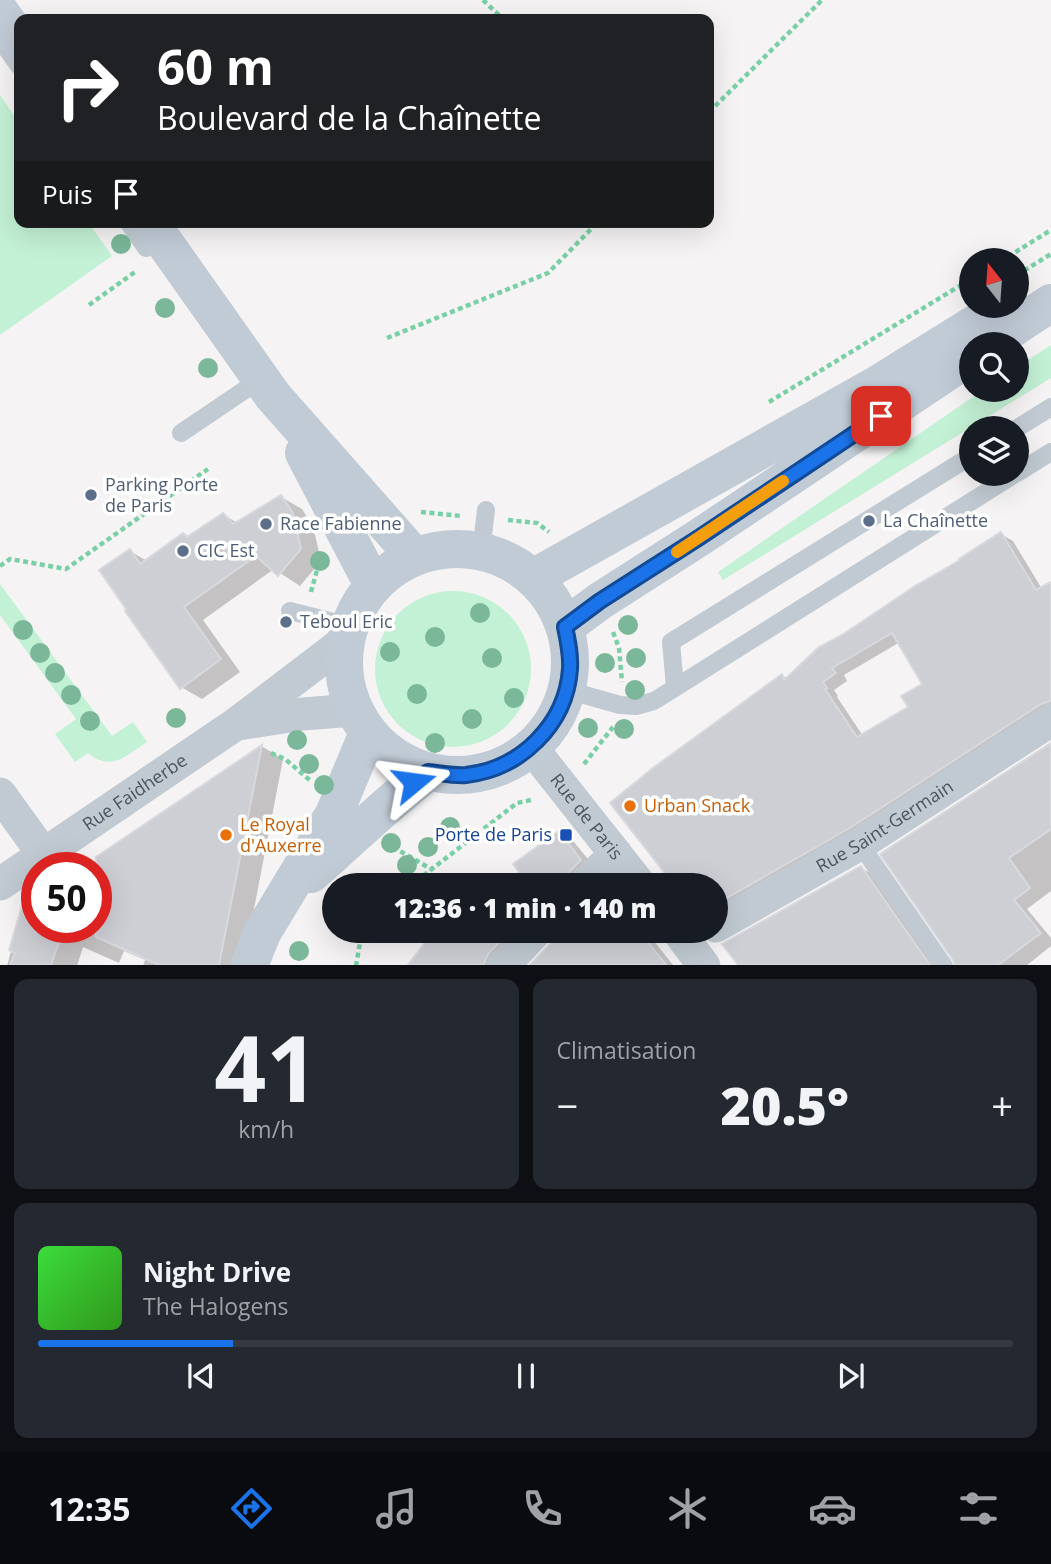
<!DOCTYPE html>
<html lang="fr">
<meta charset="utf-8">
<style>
:root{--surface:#171b24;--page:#242831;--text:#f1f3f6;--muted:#9ea1a6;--line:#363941;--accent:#1a73e8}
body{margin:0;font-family:"Open Sans",sans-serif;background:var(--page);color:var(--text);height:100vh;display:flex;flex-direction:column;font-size:26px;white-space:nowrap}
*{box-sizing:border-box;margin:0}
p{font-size:23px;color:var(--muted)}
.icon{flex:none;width:38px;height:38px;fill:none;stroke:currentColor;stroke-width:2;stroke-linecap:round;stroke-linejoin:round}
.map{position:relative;height:965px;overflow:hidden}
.drawer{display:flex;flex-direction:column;gap:14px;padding:14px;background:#0d0f14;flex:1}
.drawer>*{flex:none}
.guide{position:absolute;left:14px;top:14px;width:700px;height:214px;border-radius:14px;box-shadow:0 7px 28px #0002;background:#202124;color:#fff;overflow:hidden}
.needle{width:46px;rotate:343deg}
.buttons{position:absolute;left:959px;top:248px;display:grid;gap:14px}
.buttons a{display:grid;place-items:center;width:70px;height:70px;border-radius:50%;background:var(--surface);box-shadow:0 7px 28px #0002;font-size:35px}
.speed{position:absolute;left:21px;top:852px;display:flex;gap:14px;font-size:35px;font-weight:700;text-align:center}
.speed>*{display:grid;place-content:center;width:91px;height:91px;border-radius:50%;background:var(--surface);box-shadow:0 7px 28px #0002;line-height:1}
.speed .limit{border:10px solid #d22;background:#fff;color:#111}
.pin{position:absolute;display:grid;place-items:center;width:60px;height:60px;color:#fff;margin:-30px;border-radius:14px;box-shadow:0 4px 10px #0006}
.me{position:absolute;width:77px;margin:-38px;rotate:74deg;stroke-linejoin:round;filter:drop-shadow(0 0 5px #0008)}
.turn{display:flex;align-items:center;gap:24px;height:147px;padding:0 28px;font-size:32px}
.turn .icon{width:91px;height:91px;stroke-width:2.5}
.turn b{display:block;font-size:49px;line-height:60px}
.then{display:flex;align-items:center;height:66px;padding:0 28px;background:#0003;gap:14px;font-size:26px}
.big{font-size:52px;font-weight:800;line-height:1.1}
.drawer .widget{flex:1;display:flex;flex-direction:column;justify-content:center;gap:10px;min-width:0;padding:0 24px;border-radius:14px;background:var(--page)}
.drawer .dial{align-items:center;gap:0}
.dial b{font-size:91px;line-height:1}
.song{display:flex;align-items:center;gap:21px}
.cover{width:84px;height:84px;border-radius:10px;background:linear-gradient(135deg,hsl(120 70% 55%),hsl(110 70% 35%))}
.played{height:7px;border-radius:4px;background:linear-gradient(90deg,var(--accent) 20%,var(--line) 20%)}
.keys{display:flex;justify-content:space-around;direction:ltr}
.heat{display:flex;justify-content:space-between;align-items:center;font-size:38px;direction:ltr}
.drawer .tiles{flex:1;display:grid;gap:14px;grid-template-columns:1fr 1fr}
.widget:last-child{grid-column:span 2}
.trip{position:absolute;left:322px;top:873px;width:406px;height:70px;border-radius:35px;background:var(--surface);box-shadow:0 7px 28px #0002;font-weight:800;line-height:70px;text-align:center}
.dock{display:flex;height:112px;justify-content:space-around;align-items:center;background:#090b0e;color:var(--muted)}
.dock .icon{width:49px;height:49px}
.dock .current{color:var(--accent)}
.dock b{font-size:32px;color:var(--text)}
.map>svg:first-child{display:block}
.green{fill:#c3f1d5}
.shadow{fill:#0003;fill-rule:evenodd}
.building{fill:#cdcfd5;stroke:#d7d9de;stroke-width:2;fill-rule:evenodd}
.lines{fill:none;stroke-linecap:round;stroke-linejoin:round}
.path{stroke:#7ad0a6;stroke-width:4.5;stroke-dasharray:5 3.5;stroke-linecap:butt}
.service{stroke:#c1cad2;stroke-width:18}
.minor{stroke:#c1cad2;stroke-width:33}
.secondary{stroke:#c1cbd6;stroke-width:38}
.tree{fill:#7bb799}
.route-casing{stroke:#114b97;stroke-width:18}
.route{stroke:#1a73e8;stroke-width:12}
.slow{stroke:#f59e0b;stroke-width:12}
.service-dot{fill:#5c6f8a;stroke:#fff;stroke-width:2.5}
.food-dot{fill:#e8710a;stroke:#fff;stroke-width:2.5}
.transit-dot{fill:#1a4fb4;stroke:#fff;stroke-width:2.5}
.labels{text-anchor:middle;stroke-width:7;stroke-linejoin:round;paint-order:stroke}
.service-label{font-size:18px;fill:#4e5e75;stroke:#fff;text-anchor:start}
.street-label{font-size:18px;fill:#4a5661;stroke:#fff}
.food-label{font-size:18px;fill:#c56008;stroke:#fff;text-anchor:start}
.transit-label{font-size:18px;fill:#164399;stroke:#fff;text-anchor:end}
</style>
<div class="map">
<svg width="1051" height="966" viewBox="0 0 1051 966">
<rect width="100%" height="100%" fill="#f5f3f3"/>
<!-- green -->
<path class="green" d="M0 95 19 123V222H88L112 256 0 335Z
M1051 345V378L723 580 718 572 983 390H1017V367Z
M0 584 112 736 133 722 147 742C126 756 111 772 88 753L75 762 55 734 76 719 0 615Z
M375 669a78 78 0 1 1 156 0a78 78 0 1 1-156 0Z"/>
<!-- shadow -->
<path class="shadow" d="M281 497 302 509 313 526 321 561 300 586 274 569 203 620 240 672 202 699 181 687 130 551 147 561 189 538 223 515 238 523Z
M1001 534 1013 541 1042 589 1051 584V712L716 920V886L783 676 788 679 843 637 962 561ZM900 642 925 684 911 707 863 736 837 697 838 696 834 690 847 681 844 675Z
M1051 745V891L1027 909 1051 938V946L1026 966H957Z
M263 747 283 759 243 966H143L145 960 124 951 119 963 83 947 77 966H7L22 910 37 928H96V868H85Z
M559 833 574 842 596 869 581 886H505Z
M861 868 876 876 937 966H740L724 945Z
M451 931H533L502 966H420L419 957Z
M556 931H646L673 965 532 966 551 945Z"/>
<!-- building -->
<path class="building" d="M281 495 293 513 301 549 278 576 256 556 184 607 221 659 180 689 125 611 126 609 99 570 130 549 140 564 183 533 187 537 223 513 233 524Z
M1001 532 1036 590 1051 582V701L1041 704 850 828 716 904V886H675L610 803 653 768 782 674 784 680 819 647 842 635 915 586 960 560 959 559ZM892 633 922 684 901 696 908 707 857 737 825 689 827 688 823 682 836 673 832 668Z
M1051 743V829L1009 858 1030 888 1014 900 1041 933 998 965H955L953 960 880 854Z
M262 745 219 965H159L96 937V857Z
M559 831 581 860 569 872 559 886H502L519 872 513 864Z
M861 866 930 965H738L722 944Z
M37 882V928H64L51 965H10L15 953 9 950 27 889Z
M434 931H510L489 953 485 961 484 965H408Z
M555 931H639L666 965H530L550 944 554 936Z"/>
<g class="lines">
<!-- path -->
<path class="path" d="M483 0 503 19
M709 112 822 0
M1001 261 1051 230
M1017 275 1051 254
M89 305 135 272
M387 338 548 273 598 222
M769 402 971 279
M421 512 461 516
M508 520 537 523 549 532
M0 566 10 559 66 569 208 469
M311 592 317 570 325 564
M613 632 619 648 622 682
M271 753 285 759 312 782
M584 764 613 727
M393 847 431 869
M410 886 517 803 531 800
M356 966 362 931"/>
<!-- service -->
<path class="service" d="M0 39 19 66
M128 222 146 248
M1016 429 1051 407
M181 433 261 379 260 378
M1017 473 1051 452
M481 552 486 510
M290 611 349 626
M675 687 671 642 971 456
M567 690 620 705 636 706 654 701 1015 474
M860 844 944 966"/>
<!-- minor -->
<g class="minor">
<path d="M238 724 303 714 354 710"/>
<path id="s1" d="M531 747 641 886"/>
<path d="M0 794 44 855"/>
<path id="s2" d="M0 884 236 724 345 641"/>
<path d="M582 886 616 854"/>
<path id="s3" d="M716 926 860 844 1051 720"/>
<path d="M678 931 704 966"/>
<path d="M503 966 536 931"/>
</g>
<!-- secondary -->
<path class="secondary" d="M0 12 19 39
M150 222 273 396 415 557
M987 345 1051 303
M304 453 373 585
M344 662a113 113 0 1 1 226 0a113 113 0 1 1-226 0Z
M533 578 880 383 1004 306
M565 627 600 601 700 537 959 364
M311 874C350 840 387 803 428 772
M249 966 262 933 334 814 368 733"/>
</g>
<!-- trees -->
<g class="tree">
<circle cx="121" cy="244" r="10"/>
<circle cx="165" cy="308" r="10"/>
<circle cx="208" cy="368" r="10"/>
<circle cx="320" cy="561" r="10"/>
<circle cx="480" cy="613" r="10"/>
<circle cx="628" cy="625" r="10"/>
<circle cx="23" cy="630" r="10"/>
<circle cx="435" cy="637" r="10"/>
<circle cx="390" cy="652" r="10"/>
<circle cx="40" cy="653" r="10"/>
<circle cx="492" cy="658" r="10"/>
<circle cx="636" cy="658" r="10"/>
<circle cx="605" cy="663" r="10"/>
<circle cx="55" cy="673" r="10"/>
<circle cx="635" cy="690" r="10"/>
<circle cx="417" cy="694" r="10"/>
<circle cx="71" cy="695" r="10"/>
<circle cx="514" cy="698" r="10"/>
<circle cx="176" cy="718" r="10"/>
<circle cx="472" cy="719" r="10"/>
<circle cx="90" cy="721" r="10"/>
<circle cx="588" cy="728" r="10"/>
<circle cx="624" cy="729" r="10"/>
<circle cx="297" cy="740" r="10"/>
<circle cx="435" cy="743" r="10"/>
<circle cx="309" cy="764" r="10"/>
<circle cx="324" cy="785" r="10"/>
<circle cx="450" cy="827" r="10"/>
<circle cx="391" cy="843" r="10"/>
<circle cx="428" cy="847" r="10"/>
<circle cx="407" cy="865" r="10"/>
<circle cx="299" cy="951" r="10"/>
</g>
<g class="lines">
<defs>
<path id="route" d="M414 782 428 772C440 773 454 776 466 775 520 769 566 725 570 669 571 655 568 641 565 627L600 601 700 537 881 416"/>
</defs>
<!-- route casing -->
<use href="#route" class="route-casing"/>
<!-- route -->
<use href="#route" class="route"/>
<!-- slow -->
<path class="slow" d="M677 552 783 481"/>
</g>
<!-- markers -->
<g class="service-dot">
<circle cx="91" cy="495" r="7"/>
<circle cx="869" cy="521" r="7"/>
<circle cx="266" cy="524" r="7"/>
<circle cx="183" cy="551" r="7"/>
<circle cx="286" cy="622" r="7"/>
</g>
<g class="food-dot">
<circle cx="630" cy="806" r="7"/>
<circle cx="226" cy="835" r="7"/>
</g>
<rect class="transit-dot" x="559" y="828" width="14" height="14" rx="3.5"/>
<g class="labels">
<!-- service labels -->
<g class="service-label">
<text x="105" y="491">Parking Porte<tspan x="105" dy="21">de Paris</tspan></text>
<text x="883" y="527">La Chaînette</text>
<text x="280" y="530">Race Fabienne</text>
<text x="197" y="557">CIC Est</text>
<text x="300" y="628">Teboul Eric</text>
</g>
<!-- street labels -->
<g class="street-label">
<text dy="6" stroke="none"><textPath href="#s2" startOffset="163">Rue Faidherbe</textPath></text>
<text dy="6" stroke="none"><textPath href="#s1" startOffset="89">Rue de Paris</textPath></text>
<text dy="6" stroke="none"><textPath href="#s3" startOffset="196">Rue Saint-Germain</textPath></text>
</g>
<!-- food labels -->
<g class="food-label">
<text x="644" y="812">Urban Snack</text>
<text x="240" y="831">Le Royal<tspan x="240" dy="21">d'Auxerre</tspan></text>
</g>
<!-- transit labels -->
<g class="transit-label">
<text x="552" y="841">Porte de Paris</text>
</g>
</g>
</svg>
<div class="buttons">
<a><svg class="needle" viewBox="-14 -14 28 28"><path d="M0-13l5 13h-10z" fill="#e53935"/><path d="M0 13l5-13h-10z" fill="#9ea1a6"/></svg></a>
<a><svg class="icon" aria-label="search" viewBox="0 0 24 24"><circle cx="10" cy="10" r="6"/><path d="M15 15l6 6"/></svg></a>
<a><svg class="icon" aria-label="layers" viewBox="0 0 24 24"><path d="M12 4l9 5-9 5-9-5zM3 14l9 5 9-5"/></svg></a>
</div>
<div class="speed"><div class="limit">50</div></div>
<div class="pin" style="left:881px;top:416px;background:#d93025"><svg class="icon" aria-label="arrive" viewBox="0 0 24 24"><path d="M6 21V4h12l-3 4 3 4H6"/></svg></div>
<svg class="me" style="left:414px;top:782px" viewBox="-20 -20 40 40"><path d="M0-17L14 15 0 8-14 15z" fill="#1a73e8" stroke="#fff" stroke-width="4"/></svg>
<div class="trip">12:36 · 1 min · 140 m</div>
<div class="guide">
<div class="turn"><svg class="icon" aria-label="right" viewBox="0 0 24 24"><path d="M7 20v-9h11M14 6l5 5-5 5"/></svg><div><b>60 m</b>Boulevard de la Chaînette</div></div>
<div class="then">Puis<svg class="icon" aria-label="arrive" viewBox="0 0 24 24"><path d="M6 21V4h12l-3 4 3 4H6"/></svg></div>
</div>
</div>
<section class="drawer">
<div class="tiles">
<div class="widget dial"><b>41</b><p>km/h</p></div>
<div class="widget"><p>Climatisation</p>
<div class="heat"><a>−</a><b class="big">20.5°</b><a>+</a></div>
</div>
<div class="widget">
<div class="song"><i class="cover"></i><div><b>Night Drive</b><p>The Halogens</p></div></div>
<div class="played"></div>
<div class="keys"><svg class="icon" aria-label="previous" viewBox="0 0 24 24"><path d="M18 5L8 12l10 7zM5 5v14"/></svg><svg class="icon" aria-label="pause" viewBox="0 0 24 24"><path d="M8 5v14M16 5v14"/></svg><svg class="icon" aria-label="next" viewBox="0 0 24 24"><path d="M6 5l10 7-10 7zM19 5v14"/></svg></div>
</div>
</div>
</section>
<nav class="dock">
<b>12:35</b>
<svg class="icon current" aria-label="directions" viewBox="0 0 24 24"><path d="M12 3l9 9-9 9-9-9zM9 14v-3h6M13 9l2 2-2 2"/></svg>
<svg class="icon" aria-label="music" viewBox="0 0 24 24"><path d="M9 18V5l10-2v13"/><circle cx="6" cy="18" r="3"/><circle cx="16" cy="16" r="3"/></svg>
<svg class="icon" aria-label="phone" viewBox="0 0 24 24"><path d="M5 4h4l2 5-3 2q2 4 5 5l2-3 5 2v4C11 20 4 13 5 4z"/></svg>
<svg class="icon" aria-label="climate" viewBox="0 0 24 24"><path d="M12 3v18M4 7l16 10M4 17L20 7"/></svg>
<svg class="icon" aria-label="car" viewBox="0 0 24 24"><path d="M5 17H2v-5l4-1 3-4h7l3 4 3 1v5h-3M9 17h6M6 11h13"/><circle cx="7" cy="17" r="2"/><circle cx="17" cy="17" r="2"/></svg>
<svg class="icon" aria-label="filters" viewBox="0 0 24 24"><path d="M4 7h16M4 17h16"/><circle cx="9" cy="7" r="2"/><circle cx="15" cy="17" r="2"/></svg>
</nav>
